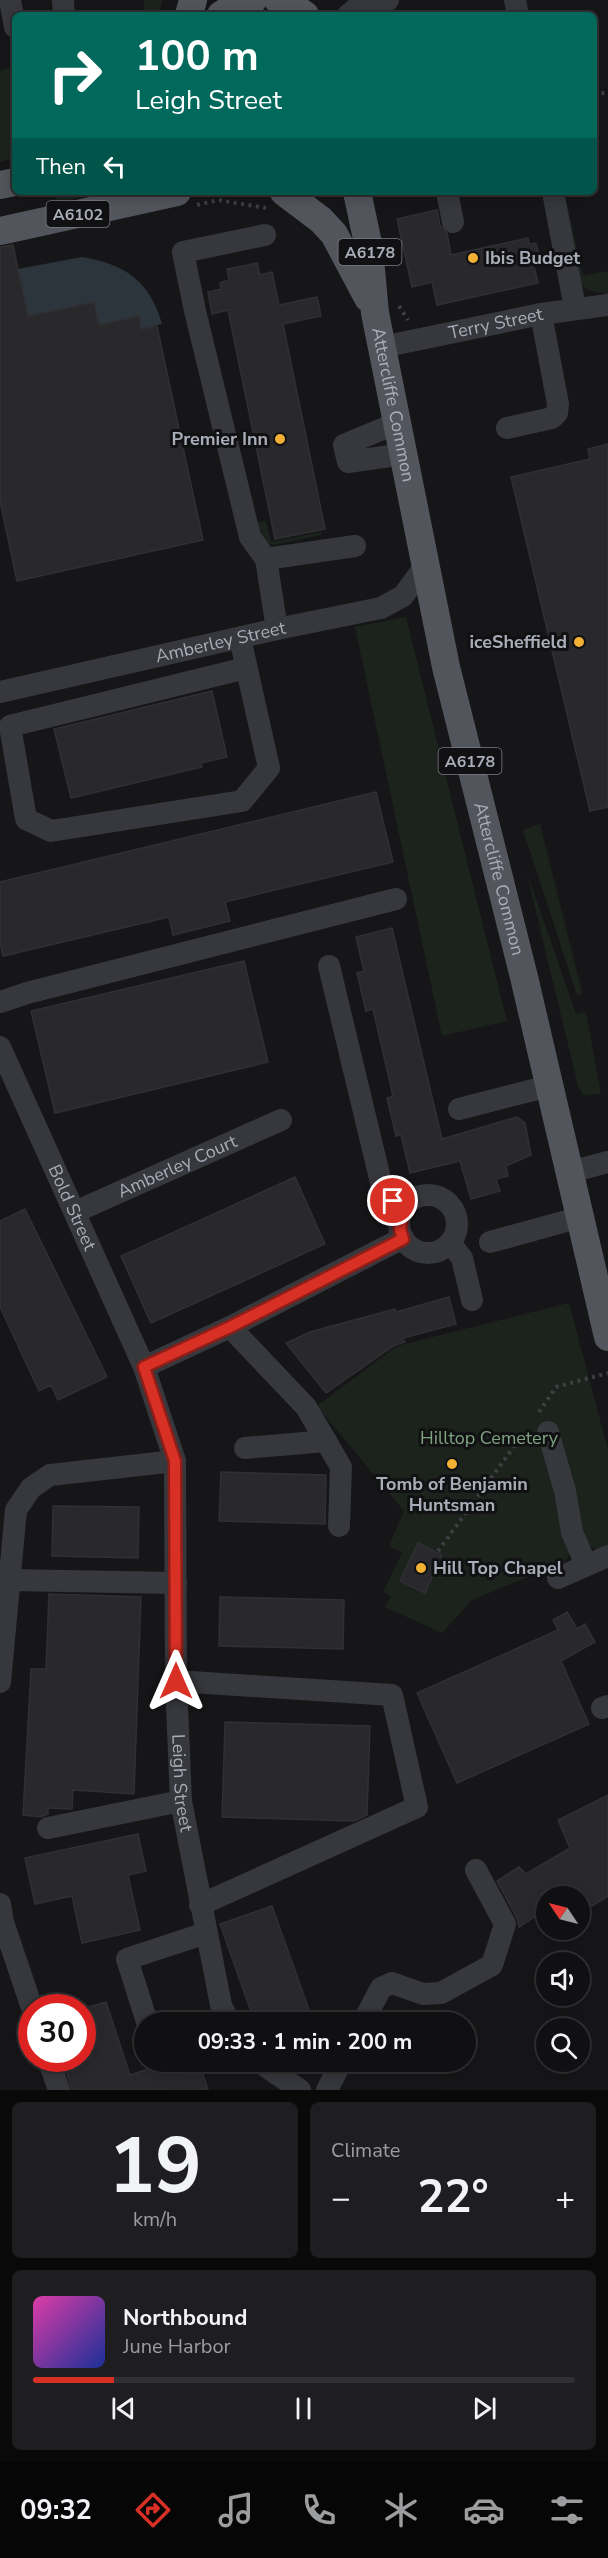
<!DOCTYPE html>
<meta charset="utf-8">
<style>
:root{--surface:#101012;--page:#1e1e20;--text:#f1f3f6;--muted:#9c9d9f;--line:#303032;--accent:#d93025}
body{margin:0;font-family:"Nunito Sans",sans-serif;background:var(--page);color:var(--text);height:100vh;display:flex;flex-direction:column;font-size:22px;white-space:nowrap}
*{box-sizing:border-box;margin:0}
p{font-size:20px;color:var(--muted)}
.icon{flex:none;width:33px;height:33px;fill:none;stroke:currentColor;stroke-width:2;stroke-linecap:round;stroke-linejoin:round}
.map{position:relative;height:2090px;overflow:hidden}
.drawer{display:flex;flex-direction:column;gap:12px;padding:12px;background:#09090a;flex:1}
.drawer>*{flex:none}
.guide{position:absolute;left:12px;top:12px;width:585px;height:183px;border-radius:9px;box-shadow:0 3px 15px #0003,0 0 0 2px var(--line);background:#00695c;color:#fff;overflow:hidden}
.needle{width:39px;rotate:305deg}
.controls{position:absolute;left:536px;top:1886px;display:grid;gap:12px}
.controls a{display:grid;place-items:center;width:54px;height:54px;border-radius:50%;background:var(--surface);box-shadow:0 3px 15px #0003,0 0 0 2px var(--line);font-size:30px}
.speed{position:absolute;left:18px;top:1994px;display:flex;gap:12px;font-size:30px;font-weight:700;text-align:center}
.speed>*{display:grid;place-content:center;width:78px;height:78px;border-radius:50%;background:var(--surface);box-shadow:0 3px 15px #0003,0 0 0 2px var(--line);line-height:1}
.speed .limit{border:9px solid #d22;background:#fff;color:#111}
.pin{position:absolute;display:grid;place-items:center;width:51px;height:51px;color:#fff;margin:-26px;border:3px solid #fff;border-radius:50%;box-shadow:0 2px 6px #0007}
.me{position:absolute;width:66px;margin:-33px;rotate:0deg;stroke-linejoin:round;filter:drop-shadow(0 0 4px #0008)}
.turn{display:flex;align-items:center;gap:21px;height:126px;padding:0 24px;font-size:27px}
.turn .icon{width:78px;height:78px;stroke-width:2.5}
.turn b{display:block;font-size:42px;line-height:51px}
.then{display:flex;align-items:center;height:57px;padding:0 24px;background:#0003;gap:12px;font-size:22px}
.big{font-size:45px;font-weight:700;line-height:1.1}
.drawer .tile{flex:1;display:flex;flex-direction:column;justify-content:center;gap:9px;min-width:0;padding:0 21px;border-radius:9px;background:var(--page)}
.drawer .dial{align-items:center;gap:0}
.dial b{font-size:78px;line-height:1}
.song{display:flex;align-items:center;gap:18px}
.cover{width:72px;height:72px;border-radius:9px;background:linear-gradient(135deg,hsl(320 70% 55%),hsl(230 70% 35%))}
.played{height:6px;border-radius:3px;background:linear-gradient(90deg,var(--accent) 15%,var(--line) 15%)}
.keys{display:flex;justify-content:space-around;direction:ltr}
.heat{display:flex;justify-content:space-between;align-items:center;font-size:33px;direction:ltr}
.drawer .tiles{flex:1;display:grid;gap:12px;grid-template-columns:1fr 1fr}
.tile:last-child{grid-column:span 2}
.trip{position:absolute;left:134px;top:2012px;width:342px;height:60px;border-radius:30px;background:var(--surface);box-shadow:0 3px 15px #0003,0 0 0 2px var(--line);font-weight:700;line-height:60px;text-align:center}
.tabs{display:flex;height:96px;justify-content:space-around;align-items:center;background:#060607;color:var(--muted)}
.tabs .icon{width:42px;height:42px}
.tabs .active{color:var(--accent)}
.tabs b{font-size:27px;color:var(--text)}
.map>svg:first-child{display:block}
.green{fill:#1c231d}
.water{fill:#2c353c}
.building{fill:#29292c;stroke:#303034;stroke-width:1.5}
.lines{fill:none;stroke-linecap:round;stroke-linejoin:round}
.path{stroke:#3d3f44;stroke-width:4;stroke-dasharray:3 4.5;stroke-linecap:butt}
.minor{stroke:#37383d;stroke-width:22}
.major{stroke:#53555c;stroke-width:28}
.route-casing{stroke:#8d1f18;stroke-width:15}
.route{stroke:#d93025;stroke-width:10}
.poi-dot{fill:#f2b134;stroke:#111113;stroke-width:2}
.labels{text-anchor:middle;stroke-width:6;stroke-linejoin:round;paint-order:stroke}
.shield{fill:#111113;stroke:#7b7e86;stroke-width:1.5}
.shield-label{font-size:16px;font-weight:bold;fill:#a8adb8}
.poi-label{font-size:18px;font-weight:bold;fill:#a8adb8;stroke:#111113;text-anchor:start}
.street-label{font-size:18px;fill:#a8adb8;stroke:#111113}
.park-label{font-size:18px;fill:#7fa381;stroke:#111113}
</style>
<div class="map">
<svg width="608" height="2090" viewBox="0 0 608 2090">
<rect width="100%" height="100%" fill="#161618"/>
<!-- green -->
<path class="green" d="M144 0H162L159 15H143Z
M15 65V158L0 162V68L1 71Z
M76 192H107L57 202 55 198Z
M566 200 583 276 608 271V294L591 291 580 285 568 230Z
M266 521 271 542 321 532V535L274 545 266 543 251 523Z
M406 617 507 1021 442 1036 355 627Z
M540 824 582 992 581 994 577 995 523 830Z
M526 870 576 1014 586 1012 601 1094 583 1095 578 1086Z
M569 1303 608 1450V1545L596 1549 585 1544 572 1549 565 1562 472 1600 442 1633 385 1607 391 1596 383 1592 402 1553 389 1546 404 1511 317 1406 397 1346Z"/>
<!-- water -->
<path class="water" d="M82 257C125 264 150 281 162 324L141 329 138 316 99 325 94 302 28 316 18 269Z"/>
<!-- building -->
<path class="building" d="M437 210 440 225 447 233 451 255 528 238 529 244 536 243 541 261 533 263 538 283 437 305 432 282 412 287 397 219Z
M13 245 28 316 94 302 99 325 139 316 141 329 157 326 203 540 17 581 0 501V247Z
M257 263 260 275 272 272 279 305 317 297 321 316 283 324 325 529 275 539 228 310 212 314 208 292 221 289 220 283 229 280 227 269Z
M608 444V807L590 811 511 477 590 459 588 449Z
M212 691 227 757 201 763 202 767 71 798 54 729Z
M376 792 393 862 225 902 230 921 173 935 169 917 3 956 0 943V882Z
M392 928 442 1139 517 1117 525 1123 531 1155 506 1166 508 1176 496 1179 500 1191 471 1199 460 1161 410 1173 401 1135 396 1136 387 1098 393 1096 373 1009 366 1011 357 973 364 971 356 937Z
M244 961 268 1062 55 1113 31 1011Z
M295 1177 325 1244 151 1323 121 1256Z
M25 1209 107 1377 58 1400 51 1385 39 1391 0 1307V1221Z
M449 1297 456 1324 403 1338 405 1342 395 1345 326 1393 286 1343 310 1332 395 1309 396 1312Z
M221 1472 326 1475 325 1524 219 1521Z
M53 1506 139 1507 138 1558 52 1556Z
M418 1543 442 1555 425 1593 400 1581Z
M49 1594 141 1597 134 1794 73 1790 72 1809 48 1808V1814L41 1817 23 1815 31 1669H46Z
M220 1597 344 1600 343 1649 219 1646Z
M567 1612 577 1629 585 1624 595 1642 561 1661 589 1724 457 1783 417 1693 558 1630 553 1620Z
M225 1722 370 1726 367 1815 354 1821 222 1817Z
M608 1795V1896L592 1906 578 1889 567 1896H546V1909L519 1927 517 1918 497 1881 519 1867 526 1874 570 1848 558 1820Z
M138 1834 146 1871 128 1875 140 1930 82 1943 72 1896 35 1904 25 1858Z
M272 1906 312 2018 302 2022H280L276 2012 254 2020 220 1924Z
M106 2002 130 2075 172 2061H199L208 2090H72L62 2058H82V2009Z"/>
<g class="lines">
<!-- path -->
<path class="path" d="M594 95 608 92
M197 205 218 200 266 208
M399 306 408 320
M539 1412 556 1387 608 1373
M438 1551 526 1430"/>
<!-- minor -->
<g class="minor">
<path d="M10 0 15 27"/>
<path d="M63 0 64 15"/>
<path d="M515 0 518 15"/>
<path d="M348 15 358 7 388 0"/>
<path d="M447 192 453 222"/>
<path d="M553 192 575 308"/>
<path d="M265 235 183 252 195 311 250 537 266 559 277 629"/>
<path id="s1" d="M382 347 541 314 608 305"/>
<path d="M397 423 344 445 348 462 404 454"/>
<path d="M507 428 552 418 557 413 558 404 541 314"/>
<path d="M266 559 355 546"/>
<path d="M240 638 269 768 242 801 51 831 26 819 10 726 246 668"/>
<path id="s2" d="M0 692 277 629 381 608 403 596 425 566"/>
<path d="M329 966 383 1191 403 1210"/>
<path d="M0 1002 27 993 396 899"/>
<path id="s3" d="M0 1047 144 1367 175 1461 176 1681 181 1801 221 2005 229 2022"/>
<path d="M459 1109 549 1086"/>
<path d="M570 1172 608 1162"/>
<circle cx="428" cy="1224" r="29"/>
<path id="s4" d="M75 1212 281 1120"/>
<path d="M490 1242 581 1217"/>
<path d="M450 1243 462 1258 472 1300"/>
<path d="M230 1327 306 1407 341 1467 339 1526"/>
<path d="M144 1367 230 1327 403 1238"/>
<path d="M548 1432 565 1491 572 1532 586 1565"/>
<path d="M245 1448 326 1441"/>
<path d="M558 1578 608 1556"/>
<path d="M9 1580 176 1583"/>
<path d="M176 1681 392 1695 417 1807 200 1905"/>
<path d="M0 1682 16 1510 31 1488 50 1475 175 1461"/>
<path d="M602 1708 608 1706"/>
<path d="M48 1828 181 1801"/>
<path d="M0 1904 3 1922 32 2008"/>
<path d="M147 2022 127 1959 206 1933"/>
<path d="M363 2022 381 1988 392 1983 423 1994 441 1993 492 1965 505 1924 476 1870"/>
<path d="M48 2058 59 2090"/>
<path d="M258 2061 300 2090"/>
<path d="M327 2090 342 2061"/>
</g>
<!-- major -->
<g class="major">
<path d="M278 0 295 8 305 15"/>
<path d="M189 15 193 0"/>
<path d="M221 15 236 5 253 0"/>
<path d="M0 185 15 182"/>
<path d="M284 192 321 220 334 234 368 298"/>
<path id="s5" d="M357 192 369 248 375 313 446 667 524 977 608 1337"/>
<path d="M0 231 177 192"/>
</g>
</g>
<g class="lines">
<defs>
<path id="route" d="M176 1681 175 1461 144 1367 230 1327 403 1239 400 1229 403 1210 393 1201"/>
</defs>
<!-- route casing -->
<use href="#route" class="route-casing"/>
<!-- route -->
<use href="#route" class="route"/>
</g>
<!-- markers -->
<g class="poi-dot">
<circle cx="473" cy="258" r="6"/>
<circle cx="280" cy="439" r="6"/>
<circle cx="579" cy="642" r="6"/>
<circle cx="452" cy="1464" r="6"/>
<circle cx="421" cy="1568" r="6"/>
</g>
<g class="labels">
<!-- shield labels -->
<g class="shield">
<rect x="46.5" y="201" width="63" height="26" rx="4.5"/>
<rect x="338.5" y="239" width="63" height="26" rx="4.5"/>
<rect x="438.5" y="748" width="63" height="26" rx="4.5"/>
</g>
<g class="shield-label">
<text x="78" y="220">A6102</text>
<text x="370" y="258">A6178</text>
<text x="470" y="767">A6178</text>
</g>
<!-- poi labels -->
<g class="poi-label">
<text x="485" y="264">Ibis Budget</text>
<text x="268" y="445" text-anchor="end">Premier Inn</text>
<text x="567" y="648" text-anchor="end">iceSheffield</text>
<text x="452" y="1490" text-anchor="middle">Tomb of Benjamin<tspan x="452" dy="21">Huntsman</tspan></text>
<text x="433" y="1574">Hill Top Chapel</text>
</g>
<!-- street labels -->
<g class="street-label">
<text dy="6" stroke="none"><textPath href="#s1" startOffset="116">Terry Street</textPath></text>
<text dy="6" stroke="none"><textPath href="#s5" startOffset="216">Attercliffe Common</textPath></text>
<text dy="6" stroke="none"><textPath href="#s2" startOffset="226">Amberley Street</textPath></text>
<text dy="6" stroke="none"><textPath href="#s5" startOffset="702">Attercliffe Common</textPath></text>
<text dy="6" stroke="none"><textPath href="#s4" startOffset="112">Amberley Court</textPath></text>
<text dy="6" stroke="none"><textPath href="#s3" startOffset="176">Bold Street</textPath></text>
<text dy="6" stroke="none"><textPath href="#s3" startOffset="772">Leigh Street</textPath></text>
</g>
<!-- park labels -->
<g class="park-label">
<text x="489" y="1444">Hilltop Cemetery</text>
</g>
</g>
</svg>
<div class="controls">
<a><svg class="needle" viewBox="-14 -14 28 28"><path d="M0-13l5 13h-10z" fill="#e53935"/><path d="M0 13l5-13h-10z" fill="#9c9d9f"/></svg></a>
<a><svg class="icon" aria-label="sound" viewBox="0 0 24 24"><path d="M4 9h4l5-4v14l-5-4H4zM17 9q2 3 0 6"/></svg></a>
<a><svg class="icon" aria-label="search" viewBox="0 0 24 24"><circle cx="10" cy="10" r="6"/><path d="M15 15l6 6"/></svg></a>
</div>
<div class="speed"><div class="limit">30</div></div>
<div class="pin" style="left:393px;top:1201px;background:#d93025"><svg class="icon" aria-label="arrive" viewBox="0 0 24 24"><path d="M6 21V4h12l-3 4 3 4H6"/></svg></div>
<svg class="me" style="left:176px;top:1681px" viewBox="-20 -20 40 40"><path d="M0-17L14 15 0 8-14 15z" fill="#d93025" stroke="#fff" stroke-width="4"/></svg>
<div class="trip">09:33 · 1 min · 200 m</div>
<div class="guide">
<div class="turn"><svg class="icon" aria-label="right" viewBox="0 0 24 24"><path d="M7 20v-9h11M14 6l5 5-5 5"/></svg><div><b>100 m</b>Leigh Street</div></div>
<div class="then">Then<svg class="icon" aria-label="left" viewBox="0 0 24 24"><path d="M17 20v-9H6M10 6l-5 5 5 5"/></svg></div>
</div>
</div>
<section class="drawer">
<div class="tiles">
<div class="tile dial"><b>19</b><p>km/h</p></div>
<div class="tile"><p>Climate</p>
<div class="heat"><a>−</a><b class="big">22°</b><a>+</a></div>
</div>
<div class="tile">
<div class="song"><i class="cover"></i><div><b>Northbound</b><p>June Harbor</p></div></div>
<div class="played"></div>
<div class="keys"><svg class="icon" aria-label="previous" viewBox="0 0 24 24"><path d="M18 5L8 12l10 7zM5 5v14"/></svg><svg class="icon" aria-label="pause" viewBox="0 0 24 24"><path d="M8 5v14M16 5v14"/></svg><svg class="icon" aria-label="next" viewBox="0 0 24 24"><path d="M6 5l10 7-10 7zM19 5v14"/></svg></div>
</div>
</div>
</section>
<nav class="tabs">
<b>09:32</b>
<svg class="icon active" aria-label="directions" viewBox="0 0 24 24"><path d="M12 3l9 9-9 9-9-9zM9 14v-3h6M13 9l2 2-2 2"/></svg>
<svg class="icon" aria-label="music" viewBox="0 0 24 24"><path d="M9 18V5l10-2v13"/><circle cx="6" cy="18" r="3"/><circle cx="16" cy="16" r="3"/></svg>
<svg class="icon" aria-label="phone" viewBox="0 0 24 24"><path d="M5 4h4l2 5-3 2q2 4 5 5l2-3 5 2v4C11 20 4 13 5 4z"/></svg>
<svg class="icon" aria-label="climate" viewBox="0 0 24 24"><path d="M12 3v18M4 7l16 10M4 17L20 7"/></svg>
<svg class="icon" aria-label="car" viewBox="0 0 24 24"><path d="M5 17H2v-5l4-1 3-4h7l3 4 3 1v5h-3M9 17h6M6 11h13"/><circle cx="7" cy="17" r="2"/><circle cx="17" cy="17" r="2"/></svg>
<svg class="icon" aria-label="filters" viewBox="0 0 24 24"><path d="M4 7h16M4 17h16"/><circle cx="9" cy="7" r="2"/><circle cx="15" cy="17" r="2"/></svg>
</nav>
